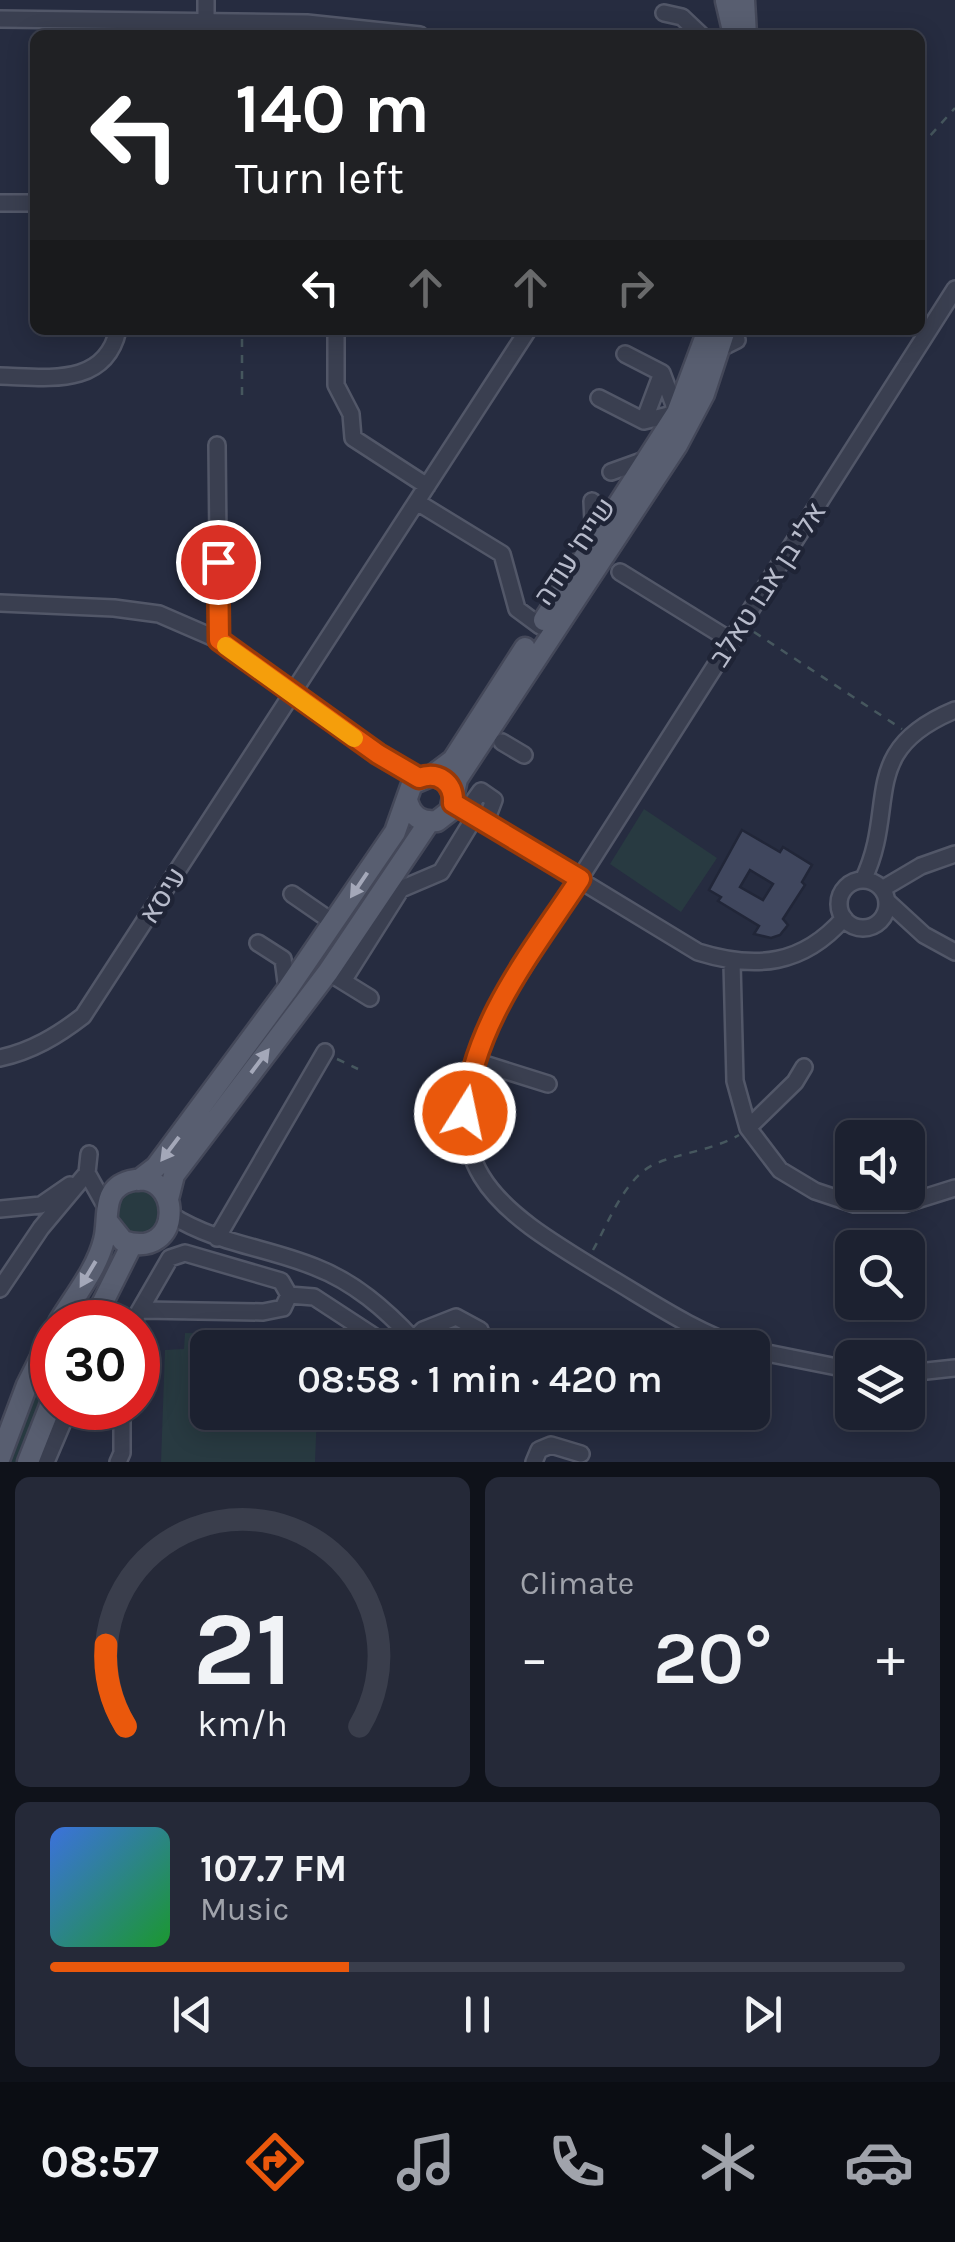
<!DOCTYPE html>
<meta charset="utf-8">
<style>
:root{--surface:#1c2130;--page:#252938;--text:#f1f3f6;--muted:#a0a3ab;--line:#3a3e4c;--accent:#ea580c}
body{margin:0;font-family:Karla,Heebo,sans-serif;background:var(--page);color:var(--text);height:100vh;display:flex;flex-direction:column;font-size:38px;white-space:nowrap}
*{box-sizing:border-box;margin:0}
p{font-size:32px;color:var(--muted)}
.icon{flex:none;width:55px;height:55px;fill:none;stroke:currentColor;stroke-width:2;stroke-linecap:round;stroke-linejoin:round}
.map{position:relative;height:1462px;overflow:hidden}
.side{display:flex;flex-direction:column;gap:15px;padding:15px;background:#0f121a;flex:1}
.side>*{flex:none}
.banner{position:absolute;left:30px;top:30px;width:895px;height:305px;border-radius:15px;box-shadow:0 5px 25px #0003,0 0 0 2px var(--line);background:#202124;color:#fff;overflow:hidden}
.buttons{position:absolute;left:835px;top:1120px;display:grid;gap:20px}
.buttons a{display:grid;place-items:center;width:90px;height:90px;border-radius:15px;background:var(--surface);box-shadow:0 5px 25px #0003,0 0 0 2px var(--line);font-size:50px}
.speed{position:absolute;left:30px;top:1300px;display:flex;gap:20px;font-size:50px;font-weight:700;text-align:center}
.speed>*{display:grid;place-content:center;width:130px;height:130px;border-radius:50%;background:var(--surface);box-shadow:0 5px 25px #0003,0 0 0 2px var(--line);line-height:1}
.speed .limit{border:15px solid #d22;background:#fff;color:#111}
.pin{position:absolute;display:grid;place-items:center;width:85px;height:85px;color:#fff;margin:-42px;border:5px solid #fff;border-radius:50%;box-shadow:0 2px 10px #0007}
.me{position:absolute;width:110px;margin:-55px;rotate:10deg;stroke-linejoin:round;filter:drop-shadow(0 0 8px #0008)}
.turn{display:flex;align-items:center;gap:35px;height:210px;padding:0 40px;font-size:45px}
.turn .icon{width:130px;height:130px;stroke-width:2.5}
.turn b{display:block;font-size:70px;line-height:85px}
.lanes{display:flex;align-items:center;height:95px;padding:0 40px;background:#0003;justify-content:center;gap:50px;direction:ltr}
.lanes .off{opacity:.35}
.big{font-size:75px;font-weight:600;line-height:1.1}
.side .tile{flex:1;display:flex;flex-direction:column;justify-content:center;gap:15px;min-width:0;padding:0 35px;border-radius:15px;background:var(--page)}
.side .dial{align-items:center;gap:0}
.dial svg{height:260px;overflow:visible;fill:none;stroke:var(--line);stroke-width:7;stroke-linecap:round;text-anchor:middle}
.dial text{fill:var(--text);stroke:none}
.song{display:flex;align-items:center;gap:30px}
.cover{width:120px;height:120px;border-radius:15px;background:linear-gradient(135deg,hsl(220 70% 55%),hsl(130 70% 35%))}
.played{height:10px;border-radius:5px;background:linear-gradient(90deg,var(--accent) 35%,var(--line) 35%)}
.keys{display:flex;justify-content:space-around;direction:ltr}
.heat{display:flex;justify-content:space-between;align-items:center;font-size:55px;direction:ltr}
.side .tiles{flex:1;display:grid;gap:15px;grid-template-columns:1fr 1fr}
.tile:last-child{grid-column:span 2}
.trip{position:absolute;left:190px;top:1330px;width:580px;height:100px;border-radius:15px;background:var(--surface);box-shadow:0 5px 25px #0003,0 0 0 2px var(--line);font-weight:600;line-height:100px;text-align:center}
.tabs{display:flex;height:160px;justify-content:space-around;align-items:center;background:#0b0d13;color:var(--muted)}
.tabs .icon{width:70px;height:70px}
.tabs .on{color:var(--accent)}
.tabs b{font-size:45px;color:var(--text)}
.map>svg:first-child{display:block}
.green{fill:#283a41}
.building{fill:#40475e;stroke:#212638;stroke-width:2.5;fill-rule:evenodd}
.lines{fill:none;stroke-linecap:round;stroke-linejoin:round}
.minor-casing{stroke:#525768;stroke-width:20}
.major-casing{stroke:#444859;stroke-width:25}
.path{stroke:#46575e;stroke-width:2.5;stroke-dasharray:8 8;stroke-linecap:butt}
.minor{stroke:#3a3f50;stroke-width:15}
.major{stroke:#585e70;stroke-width:20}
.oneway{fill:#a4a8b9}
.route-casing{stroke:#983908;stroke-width:25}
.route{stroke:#ea580c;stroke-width:18}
.slow{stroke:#f59e0b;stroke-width:18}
.labels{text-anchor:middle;stroke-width:9;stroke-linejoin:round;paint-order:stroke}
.street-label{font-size:28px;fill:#b7bbcb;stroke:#1f2436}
</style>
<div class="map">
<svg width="955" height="1462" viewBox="0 0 955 1462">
<rect width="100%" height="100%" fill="#262c40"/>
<!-- green -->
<path class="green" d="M644 809 717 858 681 912 610 864Z
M402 830 412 835 175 1186 164 1179Z
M117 1212a22 22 0 1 1 44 0a22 22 0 1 1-44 0Z
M185 1333 288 1335 287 1347 208 1348V1412L317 1413 315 1462H161L165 1350 184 1349Z
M52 1350V1384L23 1462H5Z"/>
<!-- building -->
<path class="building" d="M742 830 780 852 783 847 812 865 802 882 805 885 783 919 788 925 780 935 771 938 754 934 759 926 718 901 721 897 709 890ZM750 870 773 884 763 900 740 887Z"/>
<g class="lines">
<defs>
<path id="minor" d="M206 0V35
M664 13 682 17 701 35
M0 19 307 23 420 35
M0 203H35
M336 330V385L351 414 353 438 427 486
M719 349 737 340 731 330
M0 376C46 377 105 388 118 330
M599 398 644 421 677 413 662 373 625 354
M644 421 662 373
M217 445 219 640
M611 472 650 458
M592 501 594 543
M417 502 502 554 517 609 540 626
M620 572 730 640
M0 603 114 608 159 614 219 640 378 755 419 778
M502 742 524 755
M453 803 698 952C756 970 803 965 844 918
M863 880C899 806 856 751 955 710
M839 904a24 24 0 1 1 48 0a24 24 0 1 1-48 0Z
M882 889 921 866 955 854
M292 894 334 923
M887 901 924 935 955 952
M258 943 283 959 287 990
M732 963 735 1081 748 1128 780 1170 815 1191 854 1204H904L955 1188
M336 977 370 998
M343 981 401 889 441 872 476 815 473 802 481 791 494 800 486 821
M0 1058C32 1051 57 1036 83 1016L528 330
M475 1061 548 1084
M748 1128 795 1082 804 1067
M89 1154 87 1173 106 1207
M0 1209 41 1205 70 1185
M171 1215C217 1244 266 1247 315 1267 354 1282 385 1309 413 1339
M217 1238 325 1052
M0 1289 41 1228 87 1173
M289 1295 314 1297 392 1348
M133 1322 170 1258 185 1253 281 1281 289 1295 283 1308 263 1312 143 1310
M409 1344 423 1330 456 1317 480 1330
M745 1348C695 1332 653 1303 609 1277 488 1204 429 1167 491 1018L955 289
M752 1350 852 1370
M908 1373 955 1368
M46 1462 69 1408
M118 1462 122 1453V1408
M534 1462 539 1450 551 1445 581 1454"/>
<path id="major" d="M744 0 746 35
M726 1 734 35
M544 620 677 413 708 330
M433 775 453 760 525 648
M407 800C411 816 421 823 437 821L450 811 457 779 677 445 704 394 725 330
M139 1180 156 1167 287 990 395 832 412 784 433 775 446 781 454 795
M168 1199 174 1175 328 972 429 822
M59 1322C74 1297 97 1269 104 1240 110 1218 100 1189 130 1181 183 1167 185 1262 123 1241L107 1221
M93 1322 132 1244
M0 1457 27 1385 52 1335
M28 1462 52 1401"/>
</defs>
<!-- minor casing -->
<use href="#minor" class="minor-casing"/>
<!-- major casing -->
<use href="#major" class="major-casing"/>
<!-- path -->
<path class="path" d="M920 147 955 108
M240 330 320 333
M242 395V334
M754 632 902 729
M337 1059 358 1069
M593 1250C609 1222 625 1176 657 1163 684 1152 713 1150 739 1135"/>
<!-- minor -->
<use href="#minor" class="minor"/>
<!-- major -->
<use href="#major" class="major"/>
</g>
<!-- one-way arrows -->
<defs><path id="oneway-solid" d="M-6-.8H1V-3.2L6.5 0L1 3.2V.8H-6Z" transform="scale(2.5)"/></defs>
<g class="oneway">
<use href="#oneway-solid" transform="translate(359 885) rotate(124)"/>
<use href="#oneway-solid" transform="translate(260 1061) rotate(-53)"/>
<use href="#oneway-solid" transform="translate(170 1149) rotate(127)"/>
<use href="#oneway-solid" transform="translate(88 1274) rotate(121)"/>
</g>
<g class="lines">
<defs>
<path id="route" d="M218 562 219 640 378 754 419 778C438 771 454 782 453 803L580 879C532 952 473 1023 465 1113"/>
</defs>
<!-- route casing -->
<use href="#route" class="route-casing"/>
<!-- route -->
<use href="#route" class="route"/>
<!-- slow -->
<path class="slow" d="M226 646 354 738"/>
</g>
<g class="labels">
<!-- street labels -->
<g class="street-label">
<text transform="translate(574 551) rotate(-56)" y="10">שייח' עודה</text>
<text transform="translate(767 584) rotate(-57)" y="10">אלי בן אבו טאלב</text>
<text transform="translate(162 895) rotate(-57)" y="10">עיסא</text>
</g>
</g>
</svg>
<div class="buttons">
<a><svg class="icon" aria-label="sound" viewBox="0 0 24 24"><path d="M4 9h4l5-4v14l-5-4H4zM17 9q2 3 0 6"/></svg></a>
<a><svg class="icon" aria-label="search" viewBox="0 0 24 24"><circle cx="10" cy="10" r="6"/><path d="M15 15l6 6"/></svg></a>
<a><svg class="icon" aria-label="layers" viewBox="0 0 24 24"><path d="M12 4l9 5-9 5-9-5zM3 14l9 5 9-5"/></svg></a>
</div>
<div class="speed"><div class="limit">30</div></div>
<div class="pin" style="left:218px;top:562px;background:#d93025"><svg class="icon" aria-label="arrive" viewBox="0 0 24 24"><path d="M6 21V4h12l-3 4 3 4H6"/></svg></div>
<svg class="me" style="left:465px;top:1113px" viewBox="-20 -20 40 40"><circle r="17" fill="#ea580c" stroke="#fff" stroke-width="3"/><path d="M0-11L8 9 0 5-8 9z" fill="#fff"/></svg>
<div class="trip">08:58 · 1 min · 420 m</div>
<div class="banner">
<div class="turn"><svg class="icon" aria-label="left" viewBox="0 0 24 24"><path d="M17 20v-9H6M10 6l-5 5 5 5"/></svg><div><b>140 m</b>Turn left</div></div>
<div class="lanes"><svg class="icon" aria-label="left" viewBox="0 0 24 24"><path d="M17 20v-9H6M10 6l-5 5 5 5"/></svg><svg class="icon off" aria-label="ahead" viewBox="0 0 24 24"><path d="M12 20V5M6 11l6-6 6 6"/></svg><svg class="icon off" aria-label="ahead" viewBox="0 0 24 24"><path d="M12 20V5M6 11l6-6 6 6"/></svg><svg class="icon off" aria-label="right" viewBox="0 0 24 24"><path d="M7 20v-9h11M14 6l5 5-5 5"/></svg></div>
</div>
</div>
<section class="side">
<div class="tiles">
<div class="tile dial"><svg viewBox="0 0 100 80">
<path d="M14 69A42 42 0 1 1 86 69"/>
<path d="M14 69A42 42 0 0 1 8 44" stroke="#ea580c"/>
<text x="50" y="56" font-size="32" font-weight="700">21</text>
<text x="50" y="72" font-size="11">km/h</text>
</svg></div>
<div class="tile"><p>Climate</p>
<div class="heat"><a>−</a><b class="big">20°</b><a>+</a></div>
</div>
<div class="tile">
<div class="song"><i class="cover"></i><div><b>107.7 FM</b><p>Music</p></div></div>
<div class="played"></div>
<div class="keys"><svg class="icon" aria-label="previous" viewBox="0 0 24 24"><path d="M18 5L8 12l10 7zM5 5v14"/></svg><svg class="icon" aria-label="pause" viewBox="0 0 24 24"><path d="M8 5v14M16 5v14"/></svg><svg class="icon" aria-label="next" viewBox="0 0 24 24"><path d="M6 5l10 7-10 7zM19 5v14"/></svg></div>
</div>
</div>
</section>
<nav class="tabs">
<b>08:57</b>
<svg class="icon on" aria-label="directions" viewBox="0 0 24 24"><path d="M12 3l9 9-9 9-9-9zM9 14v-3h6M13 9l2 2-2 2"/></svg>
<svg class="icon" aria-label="music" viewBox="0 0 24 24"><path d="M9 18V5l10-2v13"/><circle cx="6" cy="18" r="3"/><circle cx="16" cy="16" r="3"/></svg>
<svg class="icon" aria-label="phone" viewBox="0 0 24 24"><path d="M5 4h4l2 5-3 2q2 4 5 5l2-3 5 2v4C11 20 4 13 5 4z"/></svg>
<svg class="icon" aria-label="climate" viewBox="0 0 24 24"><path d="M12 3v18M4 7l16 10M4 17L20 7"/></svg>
<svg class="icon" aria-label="car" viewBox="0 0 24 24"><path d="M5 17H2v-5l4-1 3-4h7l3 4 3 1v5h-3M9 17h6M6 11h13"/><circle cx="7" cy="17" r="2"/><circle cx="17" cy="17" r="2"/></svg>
</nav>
